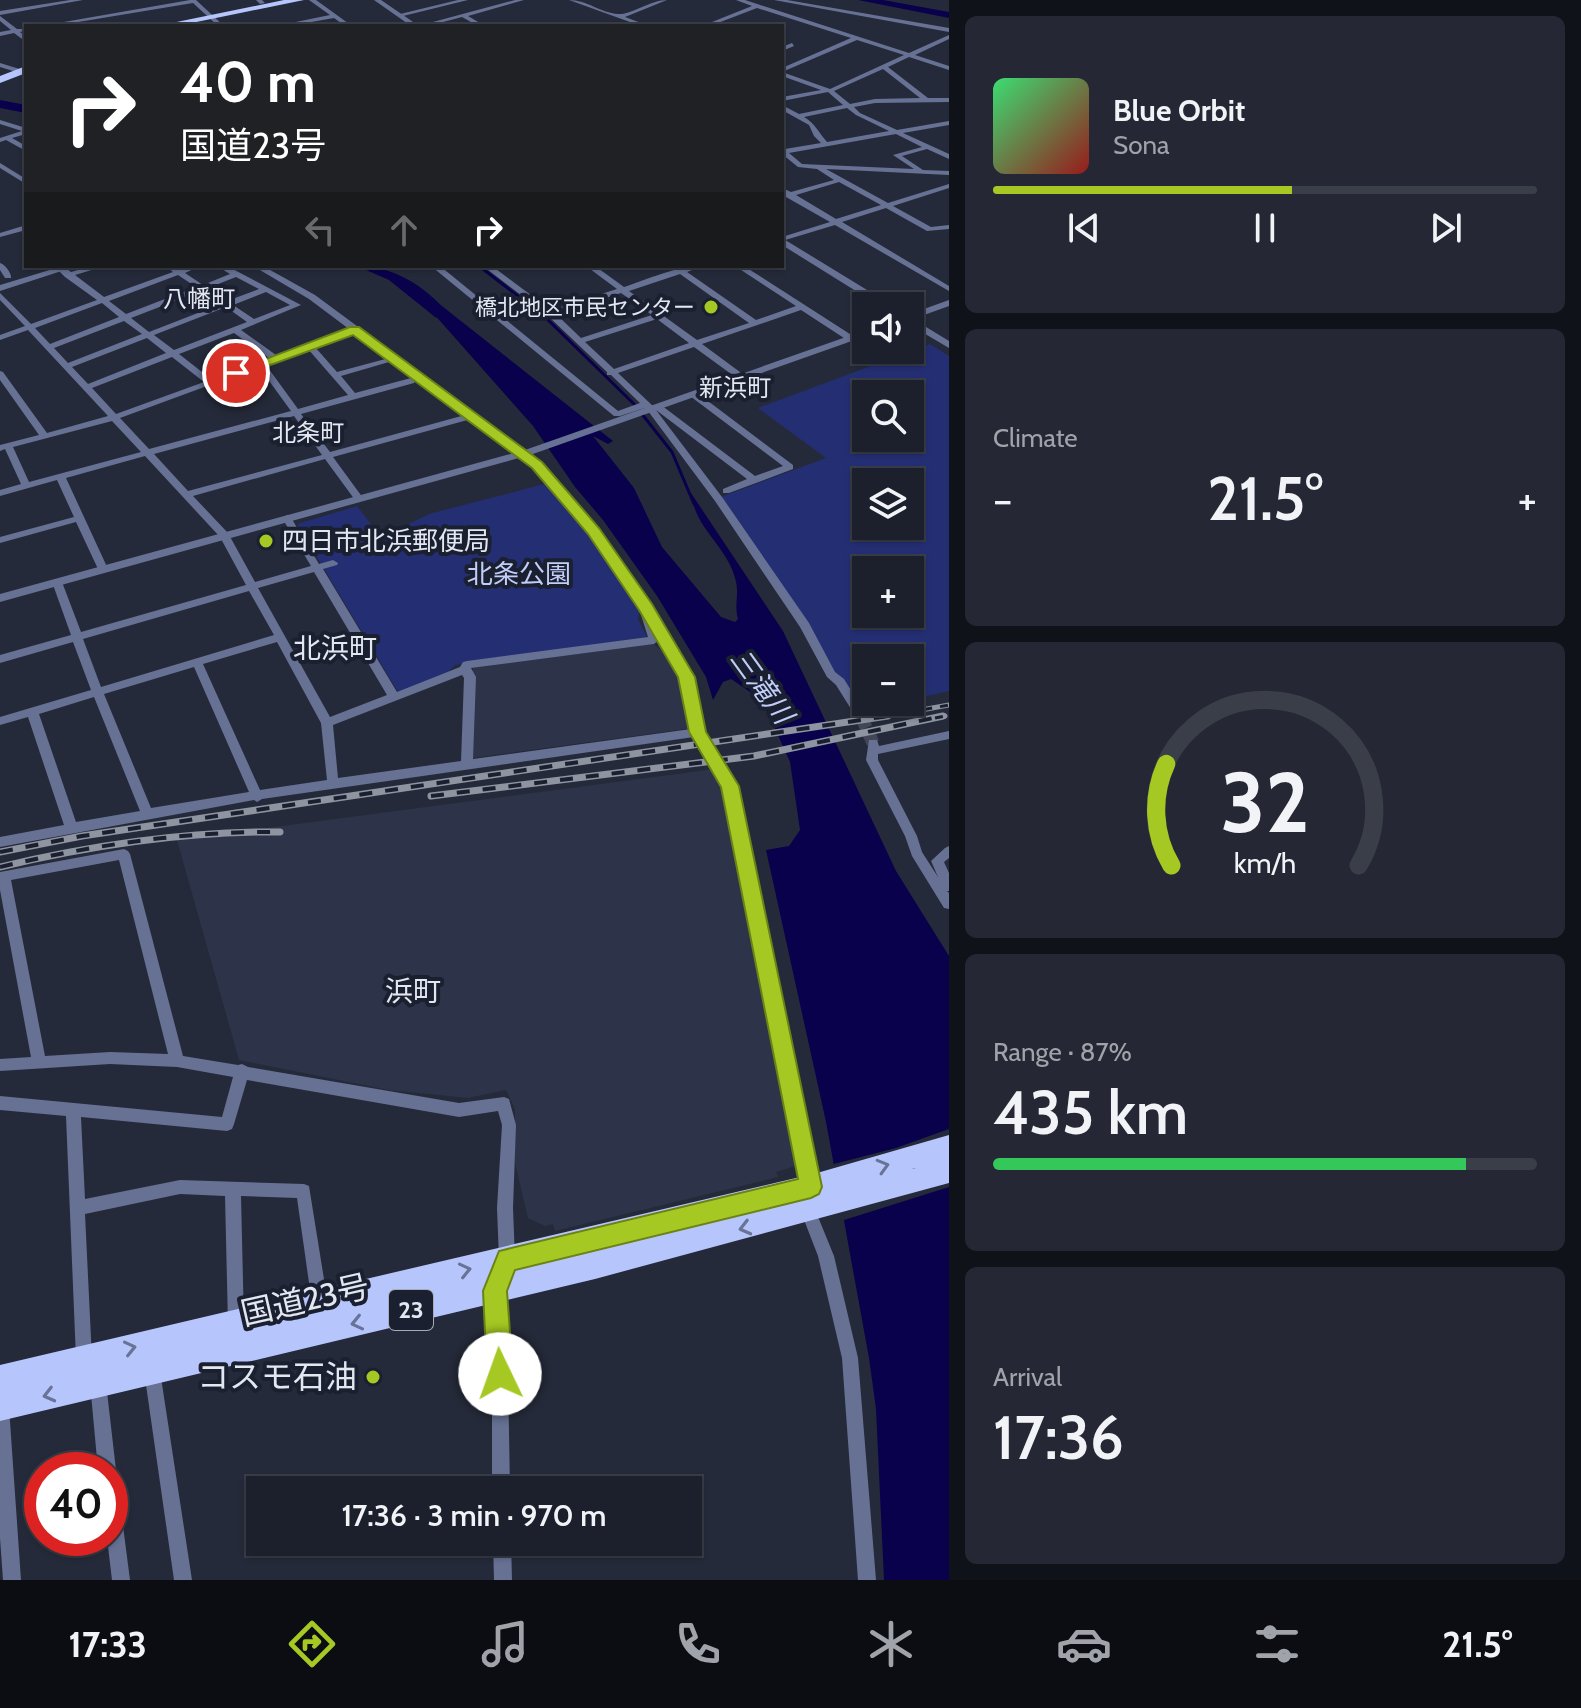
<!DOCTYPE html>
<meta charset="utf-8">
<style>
:root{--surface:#1c202c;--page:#252834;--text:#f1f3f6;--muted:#a0a3a9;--line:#3a3e48;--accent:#a5c822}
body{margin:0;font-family:Cabin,"Noto Sans JP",sans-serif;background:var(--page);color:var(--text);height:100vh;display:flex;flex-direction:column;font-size:30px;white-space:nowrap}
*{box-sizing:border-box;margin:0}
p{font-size:26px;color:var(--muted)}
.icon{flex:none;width:44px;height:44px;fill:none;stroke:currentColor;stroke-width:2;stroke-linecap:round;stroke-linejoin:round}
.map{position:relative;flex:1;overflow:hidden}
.drawer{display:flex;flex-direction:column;gap:16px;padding:16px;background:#0f1218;width:632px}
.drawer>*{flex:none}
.hud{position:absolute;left:24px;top:24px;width:760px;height:244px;border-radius:0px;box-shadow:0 2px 6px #0004,0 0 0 2px var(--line);background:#202124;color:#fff;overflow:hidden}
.fabs{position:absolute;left:852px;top:292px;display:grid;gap:16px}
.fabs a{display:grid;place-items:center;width:72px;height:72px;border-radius:0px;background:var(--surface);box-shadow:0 2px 6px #0004,0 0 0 2px var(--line);font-size:40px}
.speed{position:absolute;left:24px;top:1452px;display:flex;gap:16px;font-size:40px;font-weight:700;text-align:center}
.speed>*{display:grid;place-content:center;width:104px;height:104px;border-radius:50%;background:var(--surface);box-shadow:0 2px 6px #0004,0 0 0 2px var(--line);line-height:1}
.speed .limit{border:12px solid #d22;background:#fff;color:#111}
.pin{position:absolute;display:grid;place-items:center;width:68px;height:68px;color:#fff;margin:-34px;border:4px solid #fff;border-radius:50%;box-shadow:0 2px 8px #0007}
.me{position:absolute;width:88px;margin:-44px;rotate:357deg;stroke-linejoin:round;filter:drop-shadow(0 0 6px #0008)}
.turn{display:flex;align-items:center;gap:28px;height:168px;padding:0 24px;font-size:36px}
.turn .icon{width:104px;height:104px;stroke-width:2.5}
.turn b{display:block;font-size:56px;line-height:68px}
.lanes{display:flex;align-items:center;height:76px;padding:0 24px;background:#0003;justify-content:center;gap:40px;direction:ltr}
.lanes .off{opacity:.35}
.big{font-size:60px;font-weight:600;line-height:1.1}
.drawer .tile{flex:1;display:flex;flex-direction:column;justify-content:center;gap:12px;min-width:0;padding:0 28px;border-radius:12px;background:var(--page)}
.drawer .dial{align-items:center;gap:0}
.dial svg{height:208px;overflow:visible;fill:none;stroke:var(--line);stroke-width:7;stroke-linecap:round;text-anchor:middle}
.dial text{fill:var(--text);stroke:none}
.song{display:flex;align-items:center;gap:24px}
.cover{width:96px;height:96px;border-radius:12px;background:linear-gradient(135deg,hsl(140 70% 55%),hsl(0 70% 35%))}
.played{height:8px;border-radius:4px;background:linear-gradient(90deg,var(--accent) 55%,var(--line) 55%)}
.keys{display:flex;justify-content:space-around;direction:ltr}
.heat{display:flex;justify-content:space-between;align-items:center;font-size:44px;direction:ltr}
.charge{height:12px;border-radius:6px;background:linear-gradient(90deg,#34c759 87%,var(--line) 0)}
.trip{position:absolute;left:246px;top:1476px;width:456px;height:80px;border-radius:0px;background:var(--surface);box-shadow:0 2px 6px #0004,0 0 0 2px var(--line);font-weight:600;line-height:80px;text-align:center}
.menu{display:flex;height:128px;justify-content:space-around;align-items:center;background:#0b0d12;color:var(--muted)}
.menu .icon{width:56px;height:56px}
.menu .current{color:var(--accent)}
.menu b{font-size:36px;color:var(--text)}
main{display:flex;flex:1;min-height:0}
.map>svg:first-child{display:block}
.built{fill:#2d3449}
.green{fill:#242e72;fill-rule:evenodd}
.water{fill:#09014c}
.pier{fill:#252a3a}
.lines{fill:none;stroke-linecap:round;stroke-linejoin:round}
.stream{stroke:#09014c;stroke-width:3}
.river{fill:#09014c;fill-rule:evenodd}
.minor-tunnel-far1{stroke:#424656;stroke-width:10;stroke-dasharray:10 5;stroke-linecap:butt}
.minor-tunnel{stroke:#424656;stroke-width:13;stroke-dasharray:13 6;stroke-linecap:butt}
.minor{fill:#667194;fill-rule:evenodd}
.tertiary{fill:#667194;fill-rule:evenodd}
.trunk{fill:#b6c6fc;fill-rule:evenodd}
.rail-far1-casing{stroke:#8f94a1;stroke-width:5}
.rail-casing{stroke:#8f94a1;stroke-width:7}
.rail-far1{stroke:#1b2030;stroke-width:3;stroke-dasharray:8;stroke-linecap:butt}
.rail{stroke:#1b2030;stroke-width:4;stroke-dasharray:13;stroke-linecap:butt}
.oneway{stroke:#687396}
.route{fill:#a5c822;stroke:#6b8216;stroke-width:2}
.poi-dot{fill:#a5c822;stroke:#1b2030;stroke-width:3}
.labels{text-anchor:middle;stroke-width:8;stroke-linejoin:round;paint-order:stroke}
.far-poi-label{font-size:22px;fill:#e3e7f2;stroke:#1b2030;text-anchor:end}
.far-neighbourhood-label{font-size:24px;fill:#e3e7f2;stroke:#1b2030}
.shield{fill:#1b2030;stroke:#a7abb8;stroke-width:2}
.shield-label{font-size:24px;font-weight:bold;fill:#e3e7f2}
.poi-label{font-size:26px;fill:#e3e7f2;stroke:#1b2030;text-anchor:start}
.park-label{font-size:26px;fill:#c1cef9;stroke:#1b2030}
.neighbourhood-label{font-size:28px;fill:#e3e7f2;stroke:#1b2030}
.water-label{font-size:28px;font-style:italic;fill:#c0cdf8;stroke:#1b2030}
.near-street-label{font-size:32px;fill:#e3e7f2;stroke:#1b2030}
.near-poi-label{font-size:32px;fill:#e3e7f2;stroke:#1b2030;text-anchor:end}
</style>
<main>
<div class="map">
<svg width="949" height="1580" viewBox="0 0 949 1580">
<rect width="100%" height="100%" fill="#252a3a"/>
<!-- built -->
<path class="built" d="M654 644 668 657 683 681 693 728 472 758 473 668Z
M715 769 726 786 799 1165 776 1172 778 1177 555 1231 553 1224 545 1226 528 1218 515 1163V1109L506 1090 468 1098 389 1090 239 1060 177 840Z"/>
<!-- green -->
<path class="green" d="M930 344 949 356V691L910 700V658H866V702H900L864 710 845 681 834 672 721 497 826 458 758 408ZM866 394H910V438H866ZM866 482H910V526H866ZM866 570H910V614H866Z
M548 483 588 530 641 607 638 619 647 637 455 665 448 672 398 692 297 524 357 506 381 537 429 514Z"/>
<!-- water -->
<path class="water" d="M402 278 428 295 613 441 608 444 593 436 634 488 662 547 721 617 735 622 738 619C734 605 739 595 736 582 729 547 695 530 691 493L783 631 896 871 949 956V1580H884L876 1409 869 1358 826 1122 766 850 789 846 800 830 790 762 762 700 731 679 723 682 713 700 706 677 657 596 603 520 575 487 533 426Z"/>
<!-- pier -->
<path class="pier" d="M949 1129V1187L841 1221 830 1165 896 1148Z"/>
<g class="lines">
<!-- stream -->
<path class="stream" d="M479 266 545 317 634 404 672 452 694 504"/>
<!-- river -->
<path class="river" d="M858 0H883L949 12V18Z
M0 100 26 105V113L0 108Z
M357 266C394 266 425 286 449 314L441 319 435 317 389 280Z"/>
<!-- minor-tunnel-far1 -->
<path class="minor-tunnel-far1" d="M860 714 862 718"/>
<!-- minor-tunnel -->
<path class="minor-tunnel" d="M861 716 873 743"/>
<!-- minor -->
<path class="minor" d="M70 0H83L0 15V11Z
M190 0H196L224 26H218L193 3 54 26H41Z
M256 0H262L265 3 260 4Z
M309 0H316L352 26H345L334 18 289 26H276L330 15Z
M458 0H468L399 17 396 15Z
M515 0H524L468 16 485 26H478L462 17 428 26H418Z
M569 0C587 0 601 13 618 14 632 15 650 0 667 0L625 17 649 26H641Z
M736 0H745L909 53 949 35V39L915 55 949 66V70L909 57 888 67 928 98H949V102L875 103 854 107 860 113 897 130 949 121V125L903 133 949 154V159L927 149 902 156 923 170 949 171V175L826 169 888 203 949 184V188L893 206 931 227 949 225V229L927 231 886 208 842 222 949 286V291L835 225 782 241V237L830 222 786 197 782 193V188L791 192 834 180 817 169 798 167 782 154V148L785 149 821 143 814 136 809 125 782 110V105L799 114 843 105 828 92 782 101V97L821 90 782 76V72L830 89 904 55 857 40 782 72V68L851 38 757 8 710 26H702L752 6ZM883 69 920 98 875 99 850 104 834 91ZM847 108 856 115 889 131 827 142C819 133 815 123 804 117ZM896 134 922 147 893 155 914 169 802 164 789 153ZM839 182 881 205 836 219 796 195Z
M774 0H787L949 28V32Z
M0 16 17 29H25V31L20 32 26 37V42L14 33 0 36V32L11 30 0 21Z
M677 22 685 26 675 25Z
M792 43 794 46 782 51V47Z
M0 63 26 71V75L0 67Z
M0 120 26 128V134L12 138 26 146V151L6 140 0 142V138L22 131 0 124Z
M0 163 26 179V184L0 168Z
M23 226H26V230L0 237V233Z
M0 263C5 264 12 274 11 278H5L0 270Z
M54 266H63L71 272 92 266H105L75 275 104 297 173 272 166 266H175L180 269 189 266H200L185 273 203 285 230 274 217 266H227L301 305 241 330 276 355 349 329 309 299 253 266H263L315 295 476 414 540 463 572 498 650 606 692 677 703 732 736 786 819 1187 816 1192 811 1194 806 1192 803 1187 724 786 694 737 262 799 257 802 254 800 0 847V837L64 825 28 717 0 725V717L91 690 73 642 0 663V655L71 635 52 582 53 580H61L62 582 81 632 246 585 220 537 145 456 66 478 108 569 107 571H99L98 569 76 522 0 543V537L74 517 57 480 0 496V490L21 484 5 449 0 451V445L39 435 0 380V371L3 372 47 433 108 416 28 330 0 340V335L25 326 0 300V293L31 324 97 300 65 277ZM178 275 196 287 126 314 109 301ZM236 277 259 289 227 301 208 288ZM201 291 221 304 149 332 131 318ZM266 292 290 305 254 319 233 305ZM102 303 119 317 50 344 35 328ZM226 307 247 322 174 350 154 335ZM124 321 142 334 68 363 54 348ZM234 333 269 358 211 379 179 354ZM355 333 389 358 337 372 315 347ZM147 338 166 353 88 384 72 367ZM308 349 348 395 298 409 266 365ZM172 357 204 382 116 414 92 388ZM389 359 465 415 330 452 301 414 414 383 415 381 411 378 355 393 341 376 389 362ZM259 367 291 411 149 449 120 418ZM294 416 322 455 188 491 154 454ZM471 419 534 467 566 502 642 610 643 612 641 615 648 637 467 661 463 662 460 667 397 692 323 569 337 565 338 563 333 560 319 564 290 516 287 515 282 518 311 566 255 582 228 533 193 496 325 459 355 500H361L363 498 333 457ZM112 421 141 452 29 482 13 447ZM314 572 387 695 330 717 258 588ZM249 591 274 635 101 687 83 639ZM659 640 680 677 691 729 473 759 476 677 471 668 654 644ZM277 642 321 723 327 780 260 790 203 664ZM194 667 249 792 151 808 104 694ZM462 675 464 678 461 761 338 778 333 725ZM94 697 140 811 76 822 39 714Z
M431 266H440L618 411 640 403 611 375H607V372L547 315 483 266H492L551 310 617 289 586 266H595L624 287C649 279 676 266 702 266L687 272 756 320 796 306 735 266H744L853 336V340H847L801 310 702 344 744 375V379H738L694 347 618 373 654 407 661 405 755 476 783 466 690 396V392H696L793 465V469L729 493H723V489L747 479 656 410 722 497 809 623 835 672 844 679 864 711 866 714 864 717H856L836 685 827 677 800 627 715 501 648 411 645 408 620 416H614ZM680 274 749 323 697 340 629 291ZM621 293 652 315 581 338 556 314ZM657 319 689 343 614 369 585 342Z
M949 731V739L878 754V760L917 836 922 852 938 877 931 861 945 848 949 846V858L944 862 949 873V891H947L949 893V909L944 908 912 856 905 836 866 760 869 740H877L879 746Z
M124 849 128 851 130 854 183 1056 238 1065 242 1064 248 1067 459 1103 504 1097 509 1099 516 1125 513 1208 515 1259 513 1265 507 1267 501 1265 499 1259 497 1208 502 1125 498 1111 459 1117 247 1080 234 1124 232 1129 227 1131 81 1117 85 1199 180 1180 304 1184 309 1186 328 1304 326 1310 320 1312 314 1310 312 1304 297 1198 241 1196 244 1324 242 1330 236 1332 230 1330 228 1324 225 1196 180 1194 85 1214 92 1359 90 1365 84 1367 78 1365 76 1359 66 1116 0 1110V1096L222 1117 233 1077 177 1067 110 1064 0 1071V1059L31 1057 0 890V872ZM119 860 168 1054 110 1052 45 1056 11 880Z
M809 1204 814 1207 834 1256 858 1358 876 1580H858L842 1358 818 1256 801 1212 804 1207Z
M152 1363 158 1365 160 1371 192 1580H174L144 1371 146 1365Z
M500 1366 506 1368 508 1374 510 1490H492V1374L494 1368Z
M98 1375 104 1377 106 1383 116 1470 113 1476 110 1478V1470H98L90 1383 92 1377Z
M0 1398 6 1401 9 1407 21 1580H3L0 1538Z
M110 1486 116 1489 119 1495 130 1580H112L107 1538H110Z
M493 1542H511L512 1580H494Z"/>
<!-- tertiary -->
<path class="tertiary" d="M374 0H381L419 26H411Z
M782 238 890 304 892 306H880L782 245Z
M63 266H77L0 291V285Z
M949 300V306L913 319 949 341V348L910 325V314Z
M866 330V336L533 454 0 602V594L525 450Z
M497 1277 504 1279 506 1286 510 1374 507 1381 500 1384 493 1381 490 1374 488 1286 490 1279Z"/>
<!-- trunk -->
<path class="trunk" d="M284 0H304L177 26H157Z
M26 66V73L0 83V76Z
M949 1135V1159L912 1169 949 1159V1183L595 1279 0 1421V1365L817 1173Z"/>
<defs>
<path id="rail-far1" d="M877 718 949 705
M935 718 945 716"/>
<path id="rail" d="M431 796 754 756 943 716
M0 852 82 836 888 716
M0 867C93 845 185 831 280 832"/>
</defs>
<!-- rail-far1 casing -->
<use href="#rail-far1" class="rail-far1-casing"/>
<!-- rail casing -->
<use href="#rail" class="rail-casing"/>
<!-- rail-far1 -->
<use href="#rail-far1" class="rail-far1"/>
<!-- rail -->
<use href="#rail" class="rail"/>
</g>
<!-- one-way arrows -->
<defs><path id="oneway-chevron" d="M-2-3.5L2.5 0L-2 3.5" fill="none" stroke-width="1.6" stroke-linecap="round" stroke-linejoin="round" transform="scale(2)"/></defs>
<g class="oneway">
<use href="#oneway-chevron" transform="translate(883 1166) rotate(-16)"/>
<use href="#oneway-chevron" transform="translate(745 1228) rotate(166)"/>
<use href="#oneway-chevron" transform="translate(465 1270) rotate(-13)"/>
<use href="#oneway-chevron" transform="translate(357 1323) rotate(167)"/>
<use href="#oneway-chevron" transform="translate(130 1348) rotate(-13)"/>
<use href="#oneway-chevron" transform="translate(49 1395) rotate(166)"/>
</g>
<!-- route -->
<path class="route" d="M350 327H359L542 462 599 528 652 604 695 677 706 732 739 786 822 1187 819 1194 811 1198 515 1270 507 1291 513 1374 509 1383 500 1387 491 1383 487 1374 483 1291 499 1251 798 1179 721 787 689 732 678 677 639 610 588 534 532 468 353 335 240 376 229 373Z"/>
<!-- markers -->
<g class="poi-dot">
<circle cx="711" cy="307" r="8"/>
<circle cx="266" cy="541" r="8"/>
<circle cx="373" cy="1377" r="8"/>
</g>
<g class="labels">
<!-- far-poi labels -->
<g class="far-poi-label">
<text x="695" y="315">橋北地区市民センター</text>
</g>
<!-- far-neighbourhood labels -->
<g class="far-neighbourhood-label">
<text x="199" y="307">八幡町</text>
<text x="735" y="396">新浜町</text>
<text x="308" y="441">北条町</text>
</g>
<!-- shield labels -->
<rect class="shield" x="389" y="1290" width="44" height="40" rx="6"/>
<g class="shield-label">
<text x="411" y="1318">23</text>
</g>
<!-- poi labels -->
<g class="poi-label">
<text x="282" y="550">四日市北浜郵便局</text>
</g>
<!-- park labels -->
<g class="park-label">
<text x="519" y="583">北条公園</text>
</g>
<!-- neighbourhood labels -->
<g class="neighbourhood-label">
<text x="335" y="658">北浜町</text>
<text x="413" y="1001">浜町</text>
</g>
<!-- water labels -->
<g class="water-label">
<text transform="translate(762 686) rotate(54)" y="10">三滝川</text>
</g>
<!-- near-street labels -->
<g class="near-street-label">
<text transform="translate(305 1300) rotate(-13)" y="11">国道23号</text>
</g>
<!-- near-poi labels -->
<g class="near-poi-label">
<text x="357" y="1388">コスモ石油</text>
</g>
</g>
</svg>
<div class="fabs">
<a><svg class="icon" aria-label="sound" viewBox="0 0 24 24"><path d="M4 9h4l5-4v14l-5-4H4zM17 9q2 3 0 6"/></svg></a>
<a><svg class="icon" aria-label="search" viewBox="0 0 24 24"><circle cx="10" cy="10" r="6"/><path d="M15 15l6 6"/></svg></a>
<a><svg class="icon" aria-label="layers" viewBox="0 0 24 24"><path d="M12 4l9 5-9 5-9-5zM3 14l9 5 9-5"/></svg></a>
<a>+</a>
<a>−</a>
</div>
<div class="speed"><div class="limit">40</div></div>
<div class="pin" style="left:236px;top:373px;background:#d93025"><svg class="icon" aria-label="arrive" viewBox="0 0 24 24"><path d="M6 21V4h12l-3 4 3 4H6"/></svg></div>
<svg class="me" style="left:500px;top:1374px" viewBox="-20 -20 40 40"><circle r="19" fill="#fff"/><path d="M0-13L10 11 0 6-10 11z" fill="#a5c822"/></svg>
<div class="trip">17:36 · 3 min · 970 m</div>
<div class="hud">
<div class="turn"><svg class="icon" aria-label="right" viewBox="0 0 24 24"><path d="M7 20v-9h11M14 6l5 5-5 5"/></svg><div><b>40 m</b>国道23号</div></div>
<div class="lanes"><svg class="icon off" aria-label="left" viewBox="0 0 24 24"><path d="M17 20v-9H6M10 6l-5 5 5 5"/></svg><svg class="icon off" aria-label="ahead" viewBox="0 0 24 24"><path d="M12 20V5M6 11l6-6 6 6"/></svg><svg class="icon" aria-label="right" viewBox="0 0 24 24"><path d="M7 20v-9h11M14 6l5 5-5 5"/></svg></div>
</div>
</div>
<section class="drawer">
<div class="tile">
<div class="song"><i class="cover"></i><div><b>Blue Orbit</b><p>Sona</p></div></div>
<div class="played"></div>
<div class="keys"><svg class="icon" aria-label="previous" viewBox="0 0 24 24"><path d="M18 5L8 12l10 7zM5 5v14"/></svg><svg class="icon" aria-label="pause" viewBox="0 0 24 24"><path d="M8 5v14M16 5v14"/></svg><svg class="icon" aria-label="next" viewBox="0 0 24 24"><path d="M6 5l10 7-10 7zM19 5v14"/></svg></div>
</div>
<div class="tile"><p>Climate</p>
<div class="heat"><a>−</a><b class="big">21.5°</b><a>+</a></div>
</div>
<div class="tile dial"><svg viewBox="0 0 100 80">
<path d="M14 69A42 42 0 1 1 86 69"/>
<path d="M14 69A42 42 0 0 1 12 30" stroke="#a5c822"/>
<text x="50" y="56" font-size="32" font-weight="700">32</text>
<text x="50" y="72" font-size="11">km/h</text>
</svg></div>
<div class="tile"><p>Range · 87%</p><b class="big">435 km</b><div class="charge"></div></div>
<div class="tile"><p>Arrival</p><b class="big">17:36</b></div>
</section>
</main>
<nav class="menu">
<b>17:33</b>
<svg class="icon current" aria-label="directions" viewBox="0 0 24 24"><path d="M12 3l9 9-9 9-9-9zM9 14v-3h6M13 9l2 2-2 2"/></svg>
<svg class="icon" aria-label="music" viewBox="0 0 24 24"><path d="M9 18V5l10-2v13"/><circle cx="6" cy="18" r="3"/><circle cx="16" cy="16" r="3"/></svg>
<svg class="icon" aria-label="phone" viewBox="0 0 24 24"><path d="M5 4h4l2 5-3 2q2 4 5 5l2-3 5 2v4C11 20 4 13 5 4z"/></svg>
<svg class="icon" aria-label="climate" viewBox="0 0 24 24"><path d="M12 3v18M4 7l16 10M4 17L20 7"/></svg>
<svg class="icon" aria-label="car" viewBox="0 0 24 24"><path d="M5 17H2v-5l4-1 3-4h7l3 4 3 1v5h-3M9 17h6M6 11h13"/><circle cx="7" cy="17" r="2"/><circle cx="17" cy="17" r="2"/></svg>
<svg class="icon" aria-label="filters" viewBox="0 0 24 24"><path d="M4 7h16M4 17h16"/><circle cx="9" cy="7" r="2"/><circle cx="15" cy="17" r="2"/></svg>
<b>21.5°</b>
</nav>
